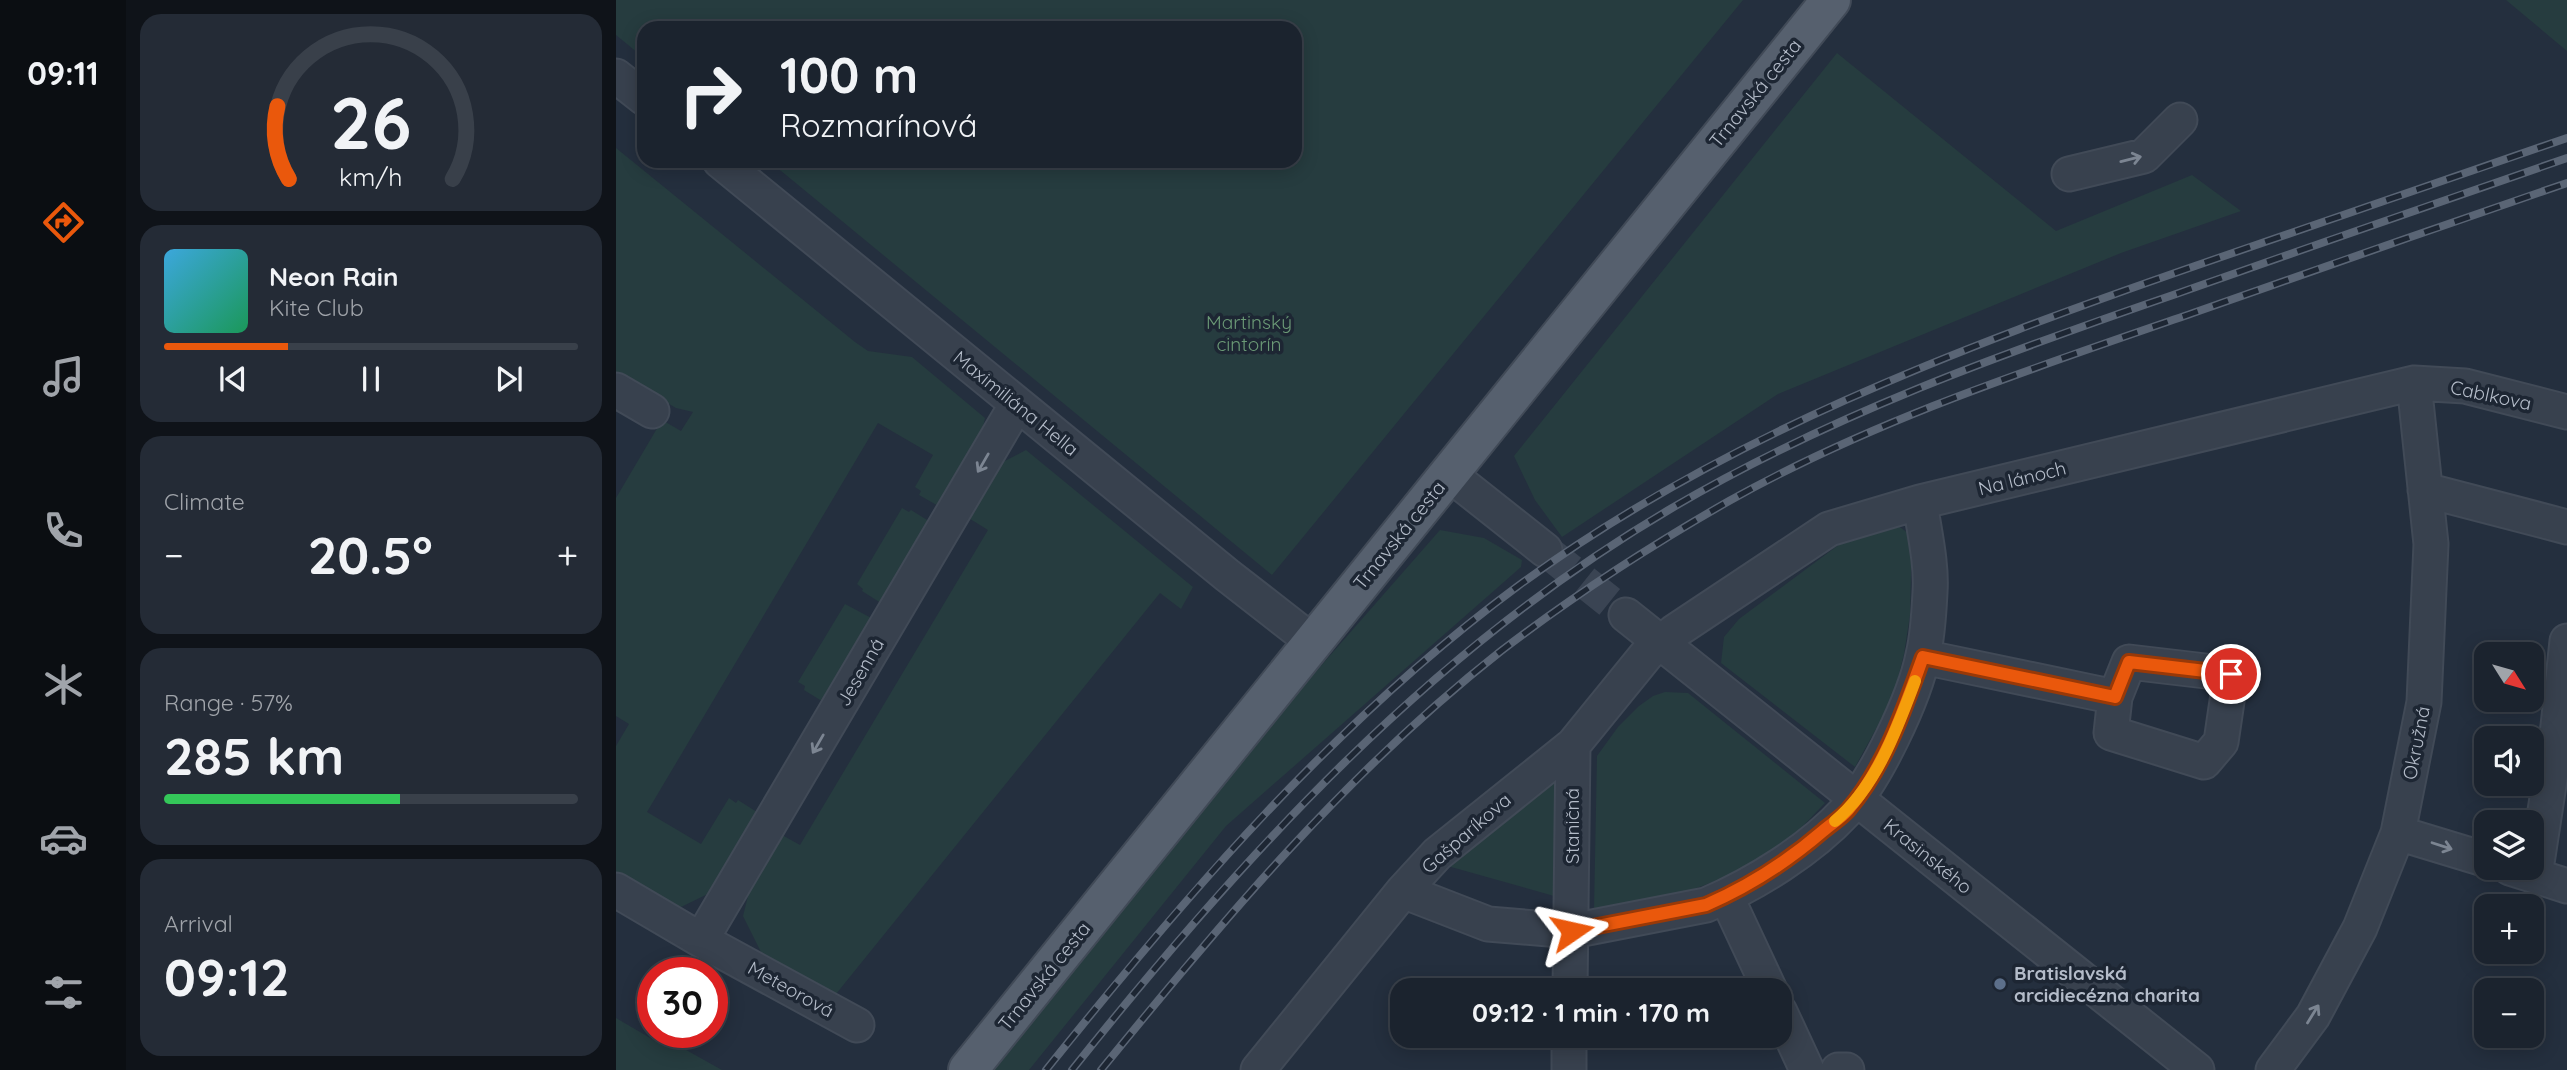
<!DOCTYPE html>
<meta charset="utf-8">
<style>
:root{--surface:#1b232e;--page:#242b36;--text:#f1f3f6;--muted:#a0a4aa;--line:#39404a;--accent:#ea580c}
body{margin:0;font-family:Quicksand,sans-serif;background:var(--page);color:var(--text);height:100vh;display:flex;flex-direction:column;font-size:26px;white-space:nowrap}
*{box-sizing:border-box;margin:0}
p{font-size:23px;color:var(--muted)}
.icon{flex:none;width:38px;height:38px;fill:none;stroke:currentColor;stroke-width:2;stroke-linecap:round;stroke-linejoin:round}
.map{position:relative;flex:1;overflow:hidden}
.side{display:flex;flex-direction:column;gap:14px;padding:14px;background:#0f1319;width:490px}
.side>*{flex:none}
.banner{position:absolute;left:21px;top:21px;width:665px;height:147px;border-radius:21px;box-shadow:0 4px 18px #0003,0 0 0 2px var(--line);background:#1b232e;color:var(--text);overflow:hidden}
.needle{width:46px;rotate:127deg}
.controls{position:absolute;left:1858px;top:642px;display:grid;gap:14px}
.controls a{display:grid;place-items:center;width:70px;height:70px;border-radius:14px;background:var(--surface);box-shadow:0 4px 18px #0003,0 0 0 2px var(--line);font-size:35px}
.speed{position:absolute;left:21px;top:957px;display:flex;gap:14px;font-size:35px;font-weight:700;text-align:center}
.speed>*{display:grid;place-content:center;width:91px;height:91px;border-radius:50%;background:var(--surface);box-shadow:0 4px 18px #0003,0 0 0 2px var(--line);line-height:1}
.speed .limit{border:10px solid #d22;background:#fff;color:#111}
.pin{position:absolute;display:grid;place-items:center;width:60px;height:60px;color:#fff;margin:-30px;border:4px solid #fff;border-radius:50%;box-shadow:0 2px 7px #0007}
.me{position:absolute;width:77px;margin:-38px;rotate:79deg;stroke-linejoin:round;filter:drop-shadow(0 0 5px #0008)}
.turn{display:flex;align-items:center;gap:24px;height:147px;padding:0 28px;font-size:32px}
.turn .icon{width:91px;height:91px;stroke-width:2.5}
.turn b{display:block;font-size:49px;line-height:60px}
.big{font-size:52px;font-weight:700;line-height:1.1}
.side .tile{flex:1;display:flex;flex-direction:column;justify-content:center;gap:10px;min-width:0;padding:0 24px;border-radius:21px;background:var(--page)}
.side .dial{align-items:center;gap:0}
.dial svg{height:182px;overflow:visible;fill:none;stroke:var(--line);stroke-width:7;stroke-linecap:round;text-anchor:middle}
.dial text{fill:var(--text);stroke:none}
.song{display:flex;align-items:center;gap:21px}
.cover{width:84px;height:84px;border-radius:10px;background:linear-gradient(135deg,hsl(200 70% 55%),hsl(150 70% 35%))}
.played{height:7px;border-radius:4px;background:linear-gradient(90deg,var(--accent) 30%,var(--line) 30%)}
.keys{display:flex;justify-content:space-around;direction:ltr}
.heat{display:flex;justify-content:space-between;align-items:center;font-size:38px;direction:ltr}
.charge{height:10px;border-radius:5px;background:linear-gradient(90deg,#34c759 57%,var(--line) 0)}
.trip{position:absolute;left:774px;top:978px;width:402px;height:70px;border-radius:21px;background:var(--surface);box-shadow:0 4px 18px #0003,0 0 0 2px var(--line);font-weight:700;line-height:70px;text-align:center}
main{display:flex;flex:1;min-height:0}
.tabs{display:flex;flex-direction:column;width:126px;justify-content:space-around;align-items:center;background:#0b0e12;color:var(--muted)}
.tabs .icon{width:49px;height:49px}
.tabs .active{color:var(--accent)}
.tabs b{font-size:32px;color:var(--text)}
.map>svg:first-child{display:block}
.green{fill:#263c3f}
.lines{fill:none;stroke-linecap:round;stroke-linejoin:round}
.minor-tunnel{stroke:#3a4453;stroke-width:33;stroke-dasharray:33 17;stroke-linecap:butt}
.minor-casing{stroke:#414a57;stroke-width:37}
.major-casing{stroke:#414a57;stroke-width:42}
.minor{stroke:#38414e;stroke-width:33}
.major{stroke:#56606e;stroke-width:38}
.rail-casing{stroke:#5a6575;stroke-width:8}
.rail{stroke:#1d2633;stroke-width:5;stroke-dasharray:16;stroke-linecap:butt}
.oneway{stroke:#7c8592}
.route-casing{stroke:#983908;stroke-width:18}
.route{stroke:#ea580c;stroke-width:12}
.slow{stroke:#f59e0b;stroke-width:12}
.service-dot{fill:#5c6f8a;stroke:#1d2633;stroke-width:2.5}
.labels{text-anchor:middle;stroke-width:7;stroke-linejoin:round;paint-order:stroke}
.street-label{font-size:19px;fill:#b4bcc9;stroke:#1d2633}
.park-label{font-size:19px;fill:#6b9a76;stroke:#1d2633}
.poi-label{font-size:19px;font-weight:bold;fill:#b4bcc9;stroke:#1d2633;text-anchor:start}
</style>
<main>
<nav class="tabs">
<b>09:11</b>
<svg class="icon active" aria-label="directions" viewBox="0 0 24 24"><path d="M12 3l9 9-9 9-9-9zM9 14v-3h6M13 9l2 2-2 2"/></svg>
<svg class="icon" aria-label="music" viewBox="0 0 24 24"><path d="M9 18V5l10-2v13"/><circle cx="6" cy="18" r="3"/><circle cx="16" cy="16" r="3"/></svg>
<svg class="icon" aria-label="phone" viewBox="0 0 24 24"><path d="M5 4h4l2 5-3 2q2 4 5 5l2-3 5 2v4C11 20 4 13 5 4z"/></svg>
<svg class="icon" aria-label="climate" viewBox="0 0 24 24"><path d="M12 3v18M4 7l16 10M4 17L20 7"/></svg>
<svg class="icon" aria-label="car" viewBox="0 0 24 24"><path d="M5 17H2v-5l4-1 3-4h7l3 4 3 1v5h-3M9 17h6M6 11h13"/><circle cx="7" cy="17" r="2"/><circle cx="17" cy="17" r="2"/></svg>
<svg class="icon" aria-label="filters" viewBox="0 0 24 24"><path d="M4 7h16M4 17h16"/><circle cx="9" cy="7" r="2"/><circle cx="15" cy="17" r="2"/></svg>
</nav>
<section class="side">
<div class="tile dial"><svg viewBox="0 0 100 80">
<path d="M14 69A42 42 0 1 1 86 69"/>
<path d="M14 69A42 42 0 0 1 9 37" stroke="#ea580c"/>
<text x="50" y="56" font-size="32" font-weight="700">26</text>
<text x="50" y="72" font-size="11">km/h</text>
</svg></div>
<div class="tile">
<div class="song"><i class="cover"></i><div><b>Neon Rain</b><p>Kite Club</p></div></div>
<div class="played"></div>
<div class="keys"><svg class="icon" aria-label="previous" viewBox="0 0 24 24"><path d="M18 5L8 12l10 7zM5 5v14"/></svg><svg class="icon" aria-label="pause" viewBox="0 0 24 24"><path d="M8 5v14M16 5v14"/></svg><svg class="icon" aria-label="next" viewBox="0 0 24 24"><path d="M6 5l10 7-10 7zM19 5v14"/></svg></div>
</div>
<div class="tile"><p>Climate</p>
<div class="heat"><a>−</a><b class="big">20.5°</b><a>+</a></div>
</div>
<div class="tile"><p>Range · 57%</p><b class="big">285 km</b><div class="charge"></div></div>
<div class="tile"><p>Arrival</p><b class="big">09:12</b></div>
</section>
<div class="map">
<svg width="1951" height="1070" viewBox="0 0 1951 1070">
<rect width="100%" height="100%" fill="#242f3e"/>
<!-- green -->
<path class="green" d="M0 0H1127L656 575 153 161H679V28H28V58L0 35Z
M1890 0H1951V51Z
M1221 53 1440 231 1576 175 1625 211 1505 253 1162 394 946 537 919 500 898 456Z
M0 148 239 342 252 351 296 357 369 418 364 440 326 508 303 495 305 491 299 487 317 455 262 423 31 812 85 844 113 798 120 803 122 800 144 814 98 891 65 907 32 902 0 883V746L13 724 0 716V498L46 420 65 431 77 412 60 408 0 372Z
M410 450 577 587 565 609 544 593 216 999 148 958 127 916 134 888 166 835 184 845 372 530 351 517 383 464Z
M286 508 293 512 295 510 316 523 268 605 246 591 247 589 241 584Z
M1277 522 1296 536 1294 615 1288 654 1277 698 1239 767 1105 663 1108 637 1123 619 1240 532Z
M824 530 868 538 906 560 905 567 610 826 413 1070H377L682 692Z
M229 604 259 620 209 703 188 690 189 686 182 682Z
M1049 692 1072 693 1209 803C1199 813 1189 825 1178 834 1124 881 1047 903 978 910L981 756 1002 727 1023 706 1037 696Z
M940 775 938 896 828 865Z
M0 1018 41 1042 45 1036 106 1070H0Z"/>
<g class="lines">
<!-- minor-tunnel -->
<path class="minor-tunnel" d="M929 550 1010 615"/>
<defs>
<path id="minor" d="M0 76 28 98
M104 161 611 575 697 642
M1453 174 1528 156 1564 120
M0 390 36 411
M833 474 929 550
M1809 490 1951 527
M1010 615 1581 1070
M1307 657 1499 697 1495 733 1588 762 1605 742 1615 674 1513 662 1499 697
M1782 833 1871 860
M1894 868 1951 886
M1919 876 1942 726 1951 641
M0 890 85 940 241 1025
M787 891 872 924 956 931 1090 905C1139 884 1194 850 1230 811 1259 781 1299 697 1307 655 1312 635 1313 612 1314 592 1316 563 1308 531 1304 502
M1110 896 1154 990
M85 940 401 404
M954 990 957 745
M1164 1012 1191 1070
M642 1070 787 891 821 854 957 745 1031 654 1058 632 1213 529 1304 502 1798 383 1849 386 1951 412
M953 1070V1036
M1222 1070H1231
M1657 1070 1697 1016 1744 928 1782 833 1808 702 1815 544 1798 383"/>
<path id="major" d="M352 1070 1215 0"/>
</defs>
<!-- minor casing -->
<use href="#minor" class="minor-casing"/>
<!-- major casing -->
<use href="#major" class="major-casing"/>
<!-- minor -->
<use href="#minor" class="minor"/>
<!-- major -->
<use href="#major" class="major"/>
<defs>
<path id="rail" d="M430 1070C571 894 719 721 902 586 1105 437 1342 348 1579 266 1703 223 1827 181 1951 138
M456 1070C629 853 814 650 1056 508 1214 415 1388 353 1560 294 1690 248 1821 203 1951 158
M485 1070C607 920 732 771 885 651 957 596 1034 546 1113 501 1257 420 1421 367 1577 313 1702 269 1826 226 1951 183"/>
</defs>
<!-- rail casing -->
<use href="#rail" class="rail-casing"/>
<!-- rail -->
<use href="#rail" class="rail"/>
</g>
<!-- one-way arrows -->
<defs><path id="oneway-shaft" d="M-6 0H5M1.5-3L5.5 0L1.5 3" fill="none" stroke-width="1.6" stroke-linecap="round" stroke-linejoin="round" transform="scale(1.75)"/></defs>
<g class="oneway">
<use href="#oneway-shaft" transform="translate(1515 159) rotate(-14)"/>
<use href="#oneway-shaft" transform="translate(367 463) rotate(120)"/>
<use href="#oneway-shaft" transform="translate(202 744) rotate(120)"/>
<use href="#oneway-shaft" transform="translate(1826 846) rotate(18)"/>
<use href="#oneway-shaft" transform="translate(1697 1014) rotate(-58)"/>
</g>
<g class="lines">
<defs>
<path id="route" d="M956 931 1090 905C1134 886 1171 862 1207 831 1215 824 1225 818 1232 810 1269 767 1288 709 1307 657L1499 697 1513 662 1615 674"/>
</defs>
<!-- route casing -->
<use href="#route" class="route-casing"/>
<!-- route -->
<use href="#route" class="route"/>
<!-- slow -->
<path class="slow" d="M1219 821C1260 787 1281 729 1299 681"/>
</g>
<!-- markers -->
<circle class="service-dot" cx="1384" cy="984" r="7"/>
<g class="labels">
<!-- street labels -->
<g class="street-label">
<text transform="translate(1139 93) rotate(-51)" y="7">Trnavská cesta</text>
<text transform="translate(1875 395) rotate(12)" y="7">Cablkova</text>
<text transform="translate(400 403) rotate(39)" y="7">Maximiliána Hella</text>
<text transform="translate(1406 478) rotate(-14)" y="7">Na lánoch</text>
<text transform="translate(783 535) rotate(-51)" y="7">Trnavská cesta</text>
<text transform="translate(244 672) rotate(-60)" y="7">Jesenná</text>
<text transform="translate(1800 743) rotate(-79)" y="7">Okružná</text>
<text transform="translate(956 826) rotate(-90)" y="7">Staničná</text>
<text transform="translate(850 833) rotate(-41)" y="7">Gašparíkova</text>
<text transform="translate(1312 856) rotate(39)" y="7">Krasinského</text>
<text transform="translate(428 976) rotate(-51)" y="7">Trnavská cesta</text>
<text transform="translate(175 989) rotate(29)" y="7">Meteorová</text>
</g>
<!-- park labels -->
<g class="park-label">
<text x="633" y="329">Martinský<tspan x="633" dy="22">cintorín</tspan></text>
</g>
<!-- poi labels -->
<g class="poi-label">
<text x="1398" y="980">Bratislavská<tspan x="1398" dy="22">arcidiecézna charita</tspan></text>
</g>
</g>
</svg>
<div class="controls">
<a><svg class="needle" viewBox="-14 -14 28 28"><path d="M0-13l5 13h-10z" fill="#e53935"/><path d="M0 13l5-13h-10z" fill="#a0a4aa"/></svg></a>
<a><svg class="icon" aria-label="sound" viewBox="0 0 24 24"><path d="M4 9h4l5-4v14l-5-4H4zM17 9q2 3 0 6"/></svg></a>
<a><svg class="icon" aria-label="layers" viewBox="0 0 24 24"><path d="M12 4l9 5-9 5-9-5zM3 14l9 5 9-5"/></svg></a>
<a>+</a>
<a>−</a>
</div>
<div class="speed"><div class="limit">30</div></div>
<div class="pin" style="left:1615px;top:674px;background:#d93025"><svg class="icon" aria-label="arrive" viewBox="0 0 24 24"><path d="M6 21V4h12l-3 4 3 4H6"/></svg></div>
<svg class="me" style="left:956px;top:931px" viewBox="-20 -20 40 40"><path d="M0-17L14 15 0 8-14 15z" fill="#ea580c" stroke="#fff" stroke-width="4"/></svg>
<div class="trip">09:12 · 1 min · 170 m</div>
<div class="banner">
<div class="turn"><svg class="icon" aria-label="right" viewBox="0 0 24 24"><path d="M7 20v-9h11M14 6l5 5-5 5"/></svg><div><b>100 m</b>Rozmarínová</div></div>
</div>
</div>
</main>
